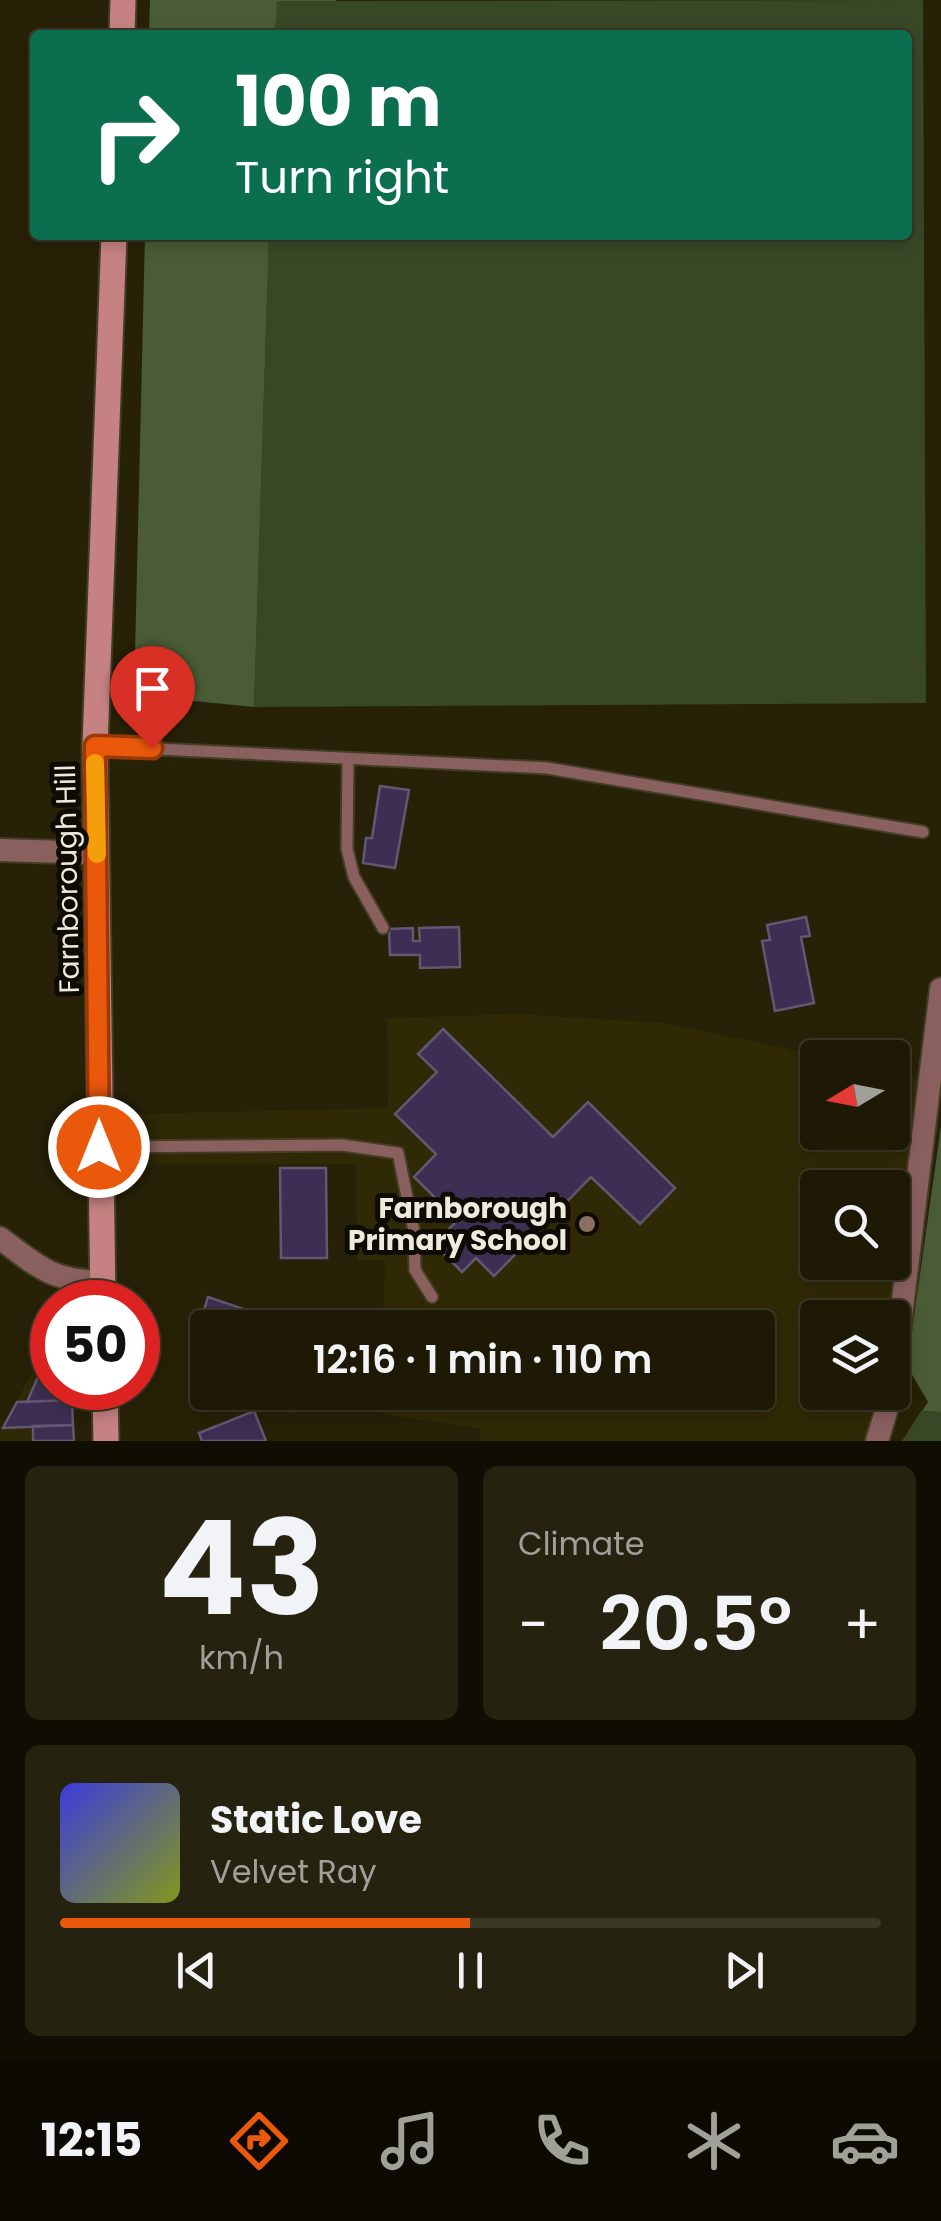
<!DOCTYPE html>
<meta charset="utf-8">
<style>
:root{--surface:#1d1905;--page:#25220f;--text:#f1f3f6;--muted:#a0a09a;--line:#3b3827;--accent:#ea580c}
body{margin:0;font-family:Poppins,sans-serif;background:var(--page);color:var(--text);height:100vh;display:flex;flex-direction:column;font-size:38px;white-space:nowrap}
*{box-sizing:border-box;margin:0}
p{font-size:32px;color:var(--muted)}
.icon{flex:none;width:55px;height:55px;fill:none;stroke:currentColor;stroke-width:2;stroke-linecap:round;stroke-linejoin:round}
.map{position:relative;height:1441px;overflow:hidden}
.sheet{display:flex;flex-direction:column;gap:25px;padding:25px;background:#100e03;flex:1}
.sheet>*{flex:none}
.banner{position:absolute;left:30px;top:30px;width:882px;height:210px;border-radius:10px;box-shadow:0 5px 15px #0003,0 0 0 2px var(--line);background:#0b6e4f;color:#fff;overflow:hidden}
.needle{width:65px;rotate:260deg}
.tools{position:absolute;left:800px;top:1040px;display:grid;gap:20px}
.tools a{display:grid;place-items:center;width:110px;height:110px;border-radius:10px;background:var(--surface);box-shadow:0 5px 15px #0003,0 0 0 2px var(--line);font-size:50px}
.speed{position:absolute;left:30px;top:1280px;display:flex;gap:20px;font-size:50px;font-weight:700;text-align:center}
.speed>*{display:grid;place-content:center;width:130px;height:130px;border-radius:50%;background:var(--surface);box-shadow:0 5px 15px #0003,0 0 0 2px var(--line);line-height:1}
.speed .limit{border:15px solid #d22;background:#fff;color:#111}
.pin{position:absolute;display:grid;place-items:center;width:85px;height:85px;color:#fff;margin:-102px -42px;border-radius:50% 50% 50% 0;rotate:-45deg;box-shadow:0 0 10px #0007}
.pin .icon{rotate:45deg}
.me{position:absolute;width:110px;margin:-55px;rotate:0deg;stroke-linejoin:round;filter:drop-shadow(0 0 8px #0008)}
.turn{display:flex;align-items:center;gap:35px;height:210px;padding:0 40px;font-size:45px}
.turn .icon{width:130px;height:130px;stroke-width:2.5}
.turn b{display:block;font-size:70px;line-height:85px}
.big{font-size:75px;font-weight:600;line-height:1.1}
.sheet .card{flex:1;display:flex;flex-direction:column;justify-content:center;gap:15px;min-width:0;padding:0 35px;border-radius:15px;background:var(--page)}
.sheet .dial{align-items:center;gap:0}
.dial b{font-size:130px;line-height:1}
.song{display:flex;align-items:center;gap:30px}
.cover{width:120px;height:120px;border-radius:15px;background:linear-gradient(135deg,hsl(240 70% 55%),hsl(70 70% 35%))}
.played{height:10px;border-radius:5px;background:linear-gradient(90deg,var(--accent) 50%,var(--line) 50%)}
.keys{display:flex;justify-content:space-around;direction:ltr}
.heat{display:flex;justify-content:space-between;align-items:center;font-size:55px;direction:ltr}
.sheet .tiles{flex:1;display:grid;gap:25px;grid-template-columns:1fr 1fr}
.card:last-child{grid-column:span 2}
.trip{position:absolute;left:190px;top:1310px;width:585px;height:100px;border-radius:10px;background:var(--surface);box-shadow:0 5px 15px #0003,0 0 0 2px var(--line);font-weight:600;line-height:100px;text-align:center}
.tabs{display:flex;height:160px;justify-content:space-around;align-items:center;background:#0c0a02;color:var(--muted)}
.tabs .icon{width:70px;height:70px}
.tabs .selected{color:var(--accent)}
.tabs b{font-size:45px;color:var(--text)}
.map>svg:first-child{display:block}
.built{fill:#302906;fill-rule:evenodd}
.green{fill:#384826}
.forest{fill:#4a5c35}
.building{fill:#3d2f53;stroke:#615871;stroke-width:2.5}
.lines{fill:none;stroke-linecap:round;stroke-linejoin:round}
.service-casing{stroke:#433d25;stroke-width:15}
.minor-casing{stroke:#433d25;stroke-width:26}
.secondary-casing{stroke:#433d25;stroke-width:29}
.service{stroke:#8a605f;stroke-width:11}
.minor{stroke:#8a605f;stroke-width:22}
.secondary{stroke:#c68282;stroke-width:25}
.route-casing{stroke:#983908;stroke-width:25}
.route{stroke:#ea580c;stroke-width:18}
.slow{stroke:#f59e0b;stroke-width:18}
.education-dot{fill:#8d6e63;stroke:#0d0b03;stroke-width:4}
.labels{text-anchor:middle;stroke-width:10;stroke-linejoin:round;paint-order:stroke}
.street-label{font-size:28px;fill:#efebdc;stroke:#0d0b03}
.poi-label{font-size:28px;font-weight:bold;fill:#efebdc;stroke:#0d0b03;text-anchor:end}
</style>
<div class="map">
<svg width="941" height="1441" viewBox="0 0 941 1441">
<rect width="100%" height="100%" fill="#272107"/>
<!-- built -->
<path class="built" d="M517 1014 664 1023 809 1053 817 1059 818 1132H892L893 1077 923 1079 892 1318H818V1392L882 1393 863 1441H479L481 1429 382 1414V1393L758 1392V1328L383 1327 385 1260H358L355 1164 134 1165 133 1114 388 1108 387 1018ZM818 1188H892V1262H818Z
M52 1334V1388H67L68 1400H72L74 1441H0V1433Z"/>
<!-- green -->
<path class="green" d="M923 0 926 703 254 707 269 235H908V35H275L276 1Z
M921 1411 941 1412V1441H902Z"/>
<!-- forest -->
<path class="forest" d="M150 0H336V1H277L275 35H149Z
M145 235H269L254 707 134 695Z
M941 1126V1412L922 1411 928 1402 907 1366Z"/>
<!-- building -->
<path class="building" d="M380 786 409 790 395 868 363 863 366 838H372Z
M806 917 810 936 801 937 814 1003 775 1011 762 941 770 940 767 925Z
M459 927 460 967 420 968V955H390L389 929 413 928V941H420L419 928Z
M443 1029 553 1137 588 1102 675 1188 640 1224 591 1177 494 1276 476 1258 462 1272 434 1244 458 1220 414 1177 436 1154 395 1114 437 1072 418 1054Z
M280 1168H326L327 1258H281Z
M208 1297 264 1316 260 1328H208V1340L196 1336Z
M38 1377H52V1388H67L68 1400 27 1402Z
M288 1392H328L329 1409 289 1411Z
M72 1400 73 1425 3 1428 17 1402Z
M254 1411 266 1441H202L199 1433Z
M73 1425 74 1441H33V1426Z"/>
<g class="lines">
<defs>
<path id="service" d="M95 746 547 768 923 832
M348 760 347 849 354 877 383 928
M99 1147 342 1145 398 1153 414 1231 415 1270 432 1297"/>
<path id="minor" d="M0 850 97 853
M0 1238C38 1267 52 1281 102 1282
M892 1390 941 989
M877 1441 892 1392"/>
<path id="secondary" d="M122 35 123 0
M103 1302 95 746 114 235
M105 1388 106 1441"/>
</defs>
<!-- service casing -->
<use href="#service" class="service-casing"/>
<!-- minor casing -->
<use href="#minor" class="minor-casing"/>
<!-- secondary casing -->
<use href="#secondary" class="secondary-casing"/>
<!-- service -->
<use href="#service" class="service"/>
<!-- minor -->
<use href="#minor" class="minor"/>
<!-- secondary -->
<use href="#secondary" class="secondary"/>
</g>
<g class="lines">
<defs>
<path id="route" d="M99 1147 95 746 152 748"/>
</defs>
<!-- route casing -->
<use href="#route" class="route-casing"/>
<!-- route -->
<use href="#route" class="route"/>
<!-- slow -->
<path class="slow" d="M95 763 97 854"/>
</g>
<!-- markers -->
<circle class="education-dot" cx="587" cy="1224" r="10"/>
<g class="labels">
<!-- street labels -->
<g class="street-label">
<text transform="translate(67 879) rotate(-91)" y="10">Farnborough Hill</text>
</g>
<!-- poi labels -->
<g class="poi-label">
<text x="567" y="1218">Farnborough<tspan x="567" dy="32">Primary School</tspan></text>
</g>
</g>
</svg>
<div class="tools">
<a><svg class="needle" viewBox="-14 -14 28 28"><path d="M0-13l5 13h-10z" fill="#e53935"/><path d="M0 13l5-13h-10z" fill="#a0a09a"/></svg></a>
<a><svg class="icon" aria-label="search" viewBox="0 0 24 24"><circle cx="10" cy="10" r="6"/><path d="M15 15l6 6"/></svg></a>
<a><svg class="icon" aria-label="layers" viewBox="0 0 24 24"><path d="M12 4l9 5-9 5-9-5zM3 14l9 5 9-5"/></svg></a>
</div>
<div class="speed"><div class="limit">50</div></div>
<div class="pin" style="left:152px;top:748px;background:#d93025"><svg class="icon" aria-label="arrive" viewBox="0 0 24 24"><path d="M6 21V4h12l-3 4 3 4H6"/></svg></div>
<svg class="me" style="left:99px;top:1147px" viewBox="-20 -20 40 40"><circle r="17" fill="#ea580c" stroke="#fff" stroke-width="3"/><path d="M0-11L8 9 0 5-8 9z" fill="#fff"/></svg>
<div class="trip">12:16 · 1 min · 110 m</div>
<div class="banner">
<div class="turn"><svg class="icon" aria-label="right" viewBox="0 0 24 24"><path d="M7 20v-9h11M14 6l5 5-5 5"/></svg><div><b>100 m</b>Turn right</div></div>
</div>
</div>
<section class="sheet">
<div class="tiles">
<div class="card dial"><b>43</b><p>km/h</p></div>
<div class="card"><p>Climate</p>
<div class="heat"><a>−</a><b class="big">20.5°</b><a>+</a></div>
</div>
<div class="card">
<div class="song"><i class="cover"></i><div><b>Static Love</b><p>Velvet Ray</p></div></div>
<div class="played"></div>
<div class="keys"><svg class="icon" aria-label="previous" viewBox="0 0 24 24"><path d="M18 5L8 12l10 7zM5 5v14"/></svg><svg class="icon" aria-label="pause" viewBox="0 0 24 24"><path d="M8 5v14M16 5v14"/></svg><svg class="icon" aria-label="next" viewBox="0 0 24 24"><path d="M6 5l10 7-10 7zM19 5v14"/></svg></div>
</div>
</div>
</section>
<nav class="tabs">
<b>12:15</b>
<svg class="icon selected" aria-label="directions" viewBox="0 0 24 24"><path d="M12 3l9 9-9 9-9-9zM9 14v-3h6M13 9l2 2-2 2"/></svg>
<svg class="icon" aria-label="music" viewBox="0 0 24 24"><path d="M9 18V5l10-2v13"/><circle cx="6" cy="18" r="3"/><circle cx="16" cy="16" r="3"/></svg>
<svg class="icon" aria-label="phone" viewBox="0 0 24 24"><path d="M5 4h4l2 5-3 2q2 4 5 5l2-3 5 2v4C11 20 4 13 5 4z"/></svg>
<svg class="icon" aria-label="climate" viewBox="0 0 24 24"><path d="M12 3v18M4 7l16 10M4 17L20 7"/></svg>
<svg class="icon" aria-label="car" viewBox="0 0 24 24"><path d="M5 17H2v-5l4-1 3-4h7l3 4 3 1v5h-3M9 17h6M6 11h13"/><circle cx="7" cy="17" r="2"/><circle cx="17" cy="17" r="2"/></svg>
</nav>
